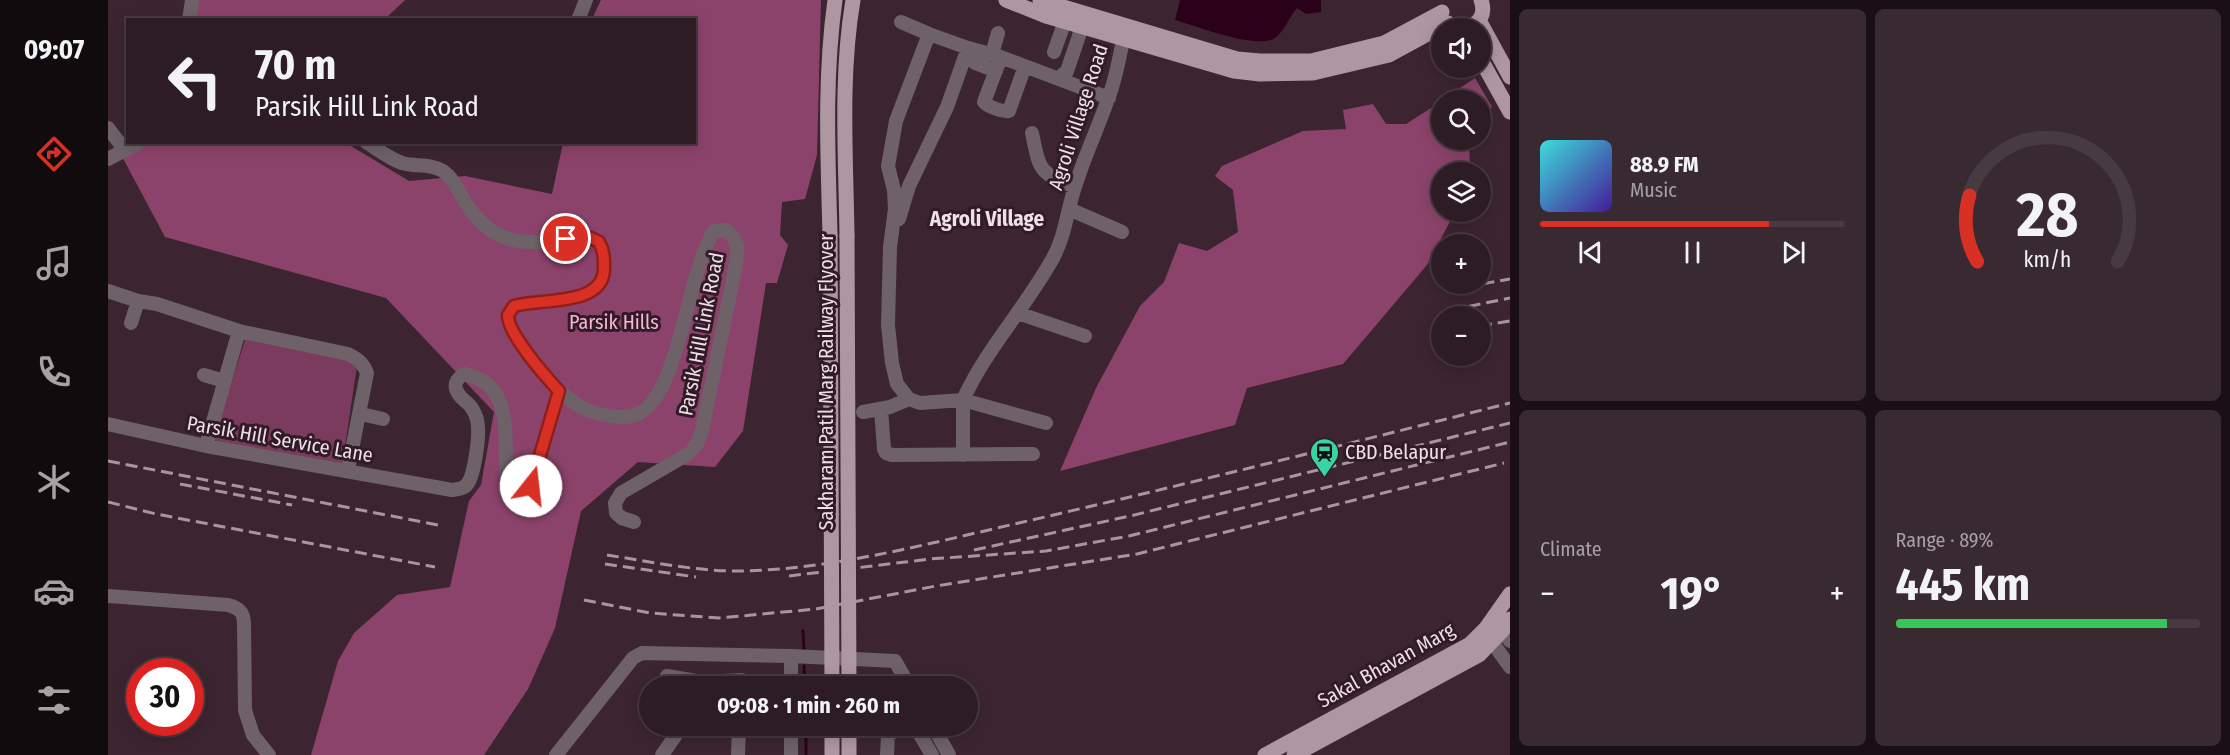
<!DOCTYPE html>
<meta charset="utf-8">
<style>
:root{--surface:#2d1c24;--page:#392931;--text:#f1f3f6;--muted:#a7a1a6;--line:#483a41;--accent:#d93025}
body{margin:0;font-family:"Fira Sans Condensed",sans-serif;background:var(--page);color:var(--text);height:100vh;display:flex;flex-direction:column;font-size:22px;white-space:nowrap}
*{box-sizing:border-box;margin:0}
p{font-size:20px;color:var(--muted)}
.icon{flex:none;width:33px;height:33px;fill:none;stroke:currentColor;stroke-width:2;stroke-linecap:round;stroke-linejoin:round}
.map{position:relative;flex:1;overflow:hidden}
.details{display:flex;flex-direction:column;gap:9px;padding:9px;background:#190f14;width:720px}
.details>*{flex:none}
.hud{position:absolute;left:18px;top:18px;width:570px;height:126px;border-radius:0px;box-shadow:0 3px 15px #0003,0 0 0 2px var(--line);background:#2d1c24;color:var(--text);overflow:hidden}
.tools{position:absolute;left:1323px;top:18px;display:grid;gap:12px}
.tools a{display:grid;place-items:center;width:60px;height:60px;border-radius:50%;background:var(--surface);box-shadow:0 3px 15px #0003,0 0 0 2px var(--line);font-size:30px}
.speed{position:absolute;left:18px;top:658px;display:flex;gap:12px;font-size:30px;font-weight:700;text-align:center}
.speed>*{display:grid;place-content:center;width:78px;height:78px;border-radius:50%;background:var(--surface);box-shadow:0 3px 15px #0003,0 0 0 2px var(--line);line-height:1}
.speed .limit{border:9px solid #d22;background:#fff;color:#111}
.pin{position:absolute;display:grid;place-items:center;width:51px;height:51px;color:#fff;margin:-26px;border:3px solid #fff;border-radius:50%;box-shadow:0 2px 6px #0007}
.me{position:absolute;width:66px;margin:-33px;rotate:16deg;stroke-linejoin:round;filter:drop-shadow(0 0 4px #0008)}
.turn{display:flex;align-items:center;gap:21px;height:126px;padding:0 30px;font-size:27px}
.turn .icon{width:78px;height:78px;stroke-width:2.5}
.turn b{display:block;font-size:42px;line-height:51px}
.big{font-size:45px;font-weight:700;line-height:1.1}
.details .widget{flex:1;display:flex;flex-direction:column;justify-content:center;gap:9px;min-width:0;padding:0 21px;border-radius:9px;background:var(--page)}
.details .dial{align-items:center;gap:0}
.dial svg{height:156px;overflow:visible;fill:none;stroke:var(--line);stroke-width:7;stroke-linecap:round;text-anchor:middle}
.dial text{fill:var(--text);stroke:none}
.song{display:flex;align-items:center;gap:18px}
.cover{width:72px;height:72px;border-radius:9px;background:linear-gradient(135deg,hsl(180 70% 55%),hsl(260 70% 35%))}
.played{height:6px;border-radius:3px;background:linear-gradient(90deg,var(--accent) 75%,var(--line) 75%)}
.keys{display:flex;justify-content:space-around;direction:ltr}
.heat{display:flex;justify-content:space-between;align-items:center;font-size:33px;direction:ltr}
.charge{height:9px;border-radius:4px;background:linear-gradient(90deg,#34c759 89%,var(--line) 0)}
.details .tiles{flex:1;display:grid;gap:9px;grid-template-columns:repeat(2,1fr)}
.trip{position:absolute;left:531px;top:676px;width:339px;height:60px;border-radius:30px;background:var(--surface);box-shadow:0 3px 15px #0003,0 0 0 2px var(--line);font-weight:700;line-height:60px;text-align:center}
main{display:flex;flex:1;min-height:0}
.menu{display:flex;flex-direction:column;width:108px;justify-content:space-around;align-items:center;background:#120b0e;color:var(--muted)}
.menu .icon{width:42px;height:42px}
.menu .active{color:var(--accent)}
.menu b{font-size:27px;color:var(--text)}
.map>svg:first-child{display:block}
.green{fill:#7b3b5e}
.forest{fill:#8c436b}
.water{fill:#2b0019}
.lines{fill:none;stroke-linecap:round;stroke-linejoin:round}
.stream{stroke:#2b0019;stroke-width:3}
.minor{stroke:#6e6268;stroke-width:14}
.major{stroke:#af97a2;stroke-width:15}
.rail{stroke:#a8969f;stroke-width:3;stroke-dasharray:12 6;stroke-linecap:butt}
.major-bridge{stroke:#af97a2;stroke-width:15}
.route-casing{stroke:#8d1f18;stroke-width:15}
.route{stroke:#d93025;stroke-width:10}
.labels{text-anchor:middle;stroke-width:6;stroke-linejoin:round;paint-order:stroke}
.street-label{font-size:20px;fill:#efe0e7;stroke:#311b27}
.park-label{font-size:20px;fill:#f6b6d5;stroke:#311b27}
.poi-label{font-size:20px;fill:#efe0e7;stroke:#311b27;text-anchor:start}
.neighbourhood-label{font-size:21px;font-weight:bold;fill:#efe0e7;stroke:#311b27}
</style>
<main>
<nav class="menu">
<b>09:07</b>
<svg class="icon active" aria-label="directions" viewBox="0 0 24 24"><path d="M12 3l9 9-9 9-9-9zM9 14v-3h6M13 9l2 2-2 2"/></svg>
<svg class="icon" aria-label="music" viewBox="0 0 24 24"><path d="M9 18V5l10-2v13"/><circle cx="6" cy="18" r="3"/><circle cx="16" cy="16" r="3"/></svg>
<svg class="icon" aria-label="phone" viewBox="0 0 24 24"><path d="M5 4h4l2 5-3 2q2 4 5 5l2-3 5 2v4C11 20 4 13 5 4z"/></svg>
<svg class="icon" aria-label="climate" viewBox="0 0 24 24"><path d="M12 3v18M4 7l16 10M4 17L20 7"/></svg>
<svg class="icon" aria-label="car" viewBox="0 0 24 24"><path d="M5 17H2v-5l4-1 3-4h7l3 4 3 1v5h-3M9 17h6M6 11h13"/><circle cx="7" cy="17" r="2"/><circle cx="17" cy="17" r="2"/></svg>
<svg class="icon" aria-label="filters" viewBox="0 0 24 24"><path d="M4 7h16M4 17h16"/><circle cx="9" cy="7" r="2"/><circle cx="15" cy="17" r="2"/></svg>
</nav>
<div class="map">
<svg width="1402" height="755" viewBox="0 0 1402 755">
<rect width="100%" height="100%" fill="#3c2530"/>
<!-- green -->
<path class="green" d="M138 337 236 358 249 366 234 466 105 440Z"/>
<!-- forest -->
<path class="forest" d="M90 0H297L277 19 86 20Z
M493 0H713L709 155 697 199 674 202 672 235 680 245 669 283H658L635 431 607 467 530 462 473 511 447 628 420 689 376 755H203L230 661 246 633 289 595 342 587 361 501 373 485 386 412 278 298 57 237 10 149 30 142 242 143 243 146 301 181 357 176 444 194 455 143 586 142V20L484 19Z
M1367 78 1384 107 1373 123 1372 100H1334Z
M1334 101V140H1361L1362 172H1334V212H1347L1319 265 1235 364 1139 388 1127 425 952 471 988 388 1032 306 1056 282 1071 243 1099 251 1130 232 1125 190 1107 176 1114 166 1195 131 1238 129 1235 110 1265 104 1278 124H1298Z"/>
<!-- water -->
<path class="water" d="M1072 0H1213V12L1198 14 1189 8C1181 17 1176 32 1167 38 1149 50 1088 26 1067 20Z"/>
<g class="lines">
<!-- stream -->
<path class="stream" d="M695 631 696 649
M696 666 697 687
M698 726V755"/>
<!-- minor -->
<path class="minor" d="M81 20 84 0
M470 20 478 0
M793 22 821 34
M946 52 957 21
M884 54 890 33
M893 57 876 102C880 107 895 112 901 111L917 66
M867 63 888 71
M955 74H958L974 27
M0 128 17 150 0 159
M924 133C932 171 930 172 967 187
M258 142C269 149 282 159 294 163 307 167 322 163 335 171 348 180 352 196 361 208 397 257 431 239 483 238L491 242C496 251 496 258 496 269 495 307 432 298 406 306L400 315V321C413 351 451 398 481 411 495 416 516 420 530 414 572 394 579 272 606 231L618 230C634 243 629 252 627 270L594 430 589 444 580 454 513 493 507 503 508 513 514 518 526 522
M17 150 32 142
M961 209 1014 232
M791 219 801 186 839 107 860 48
M0 291 30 301 49 304 131 331 240 354C250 359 255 363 259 373L240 470
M910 313 977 336
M23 323 30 301
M96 375 116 381
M801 399 789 384 784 363 780 325 782 247 787 209 786 190 780 166 788 121 821 34 860 48 890 56 1001 98
M773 409 776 449 778 453 784 455 925 454
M755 412 782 407 801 399 812 403 855 400C878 349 918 307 945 258 958 234 959 209 968 184 977 155 990 128 1000 99 1009 77 1012 51 1018 28
M253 414 275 419
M0 424 98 446 344 490C351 489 356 489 360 483 366 475 371 439 370 428 370 423 368 415 365 410 361 402 351 399 348 389 346 382 350 378 356 374 411 384 393 447 400 486L402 490C412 494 417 496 423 486L451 391
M98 446 131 331
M855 455V400L938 423
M0 596 120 605C131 608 136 612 136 624L137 710 145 735 161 755
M1383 629 1394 631 1402 641
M1380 632 1384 642 1402 667
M559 676 594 682
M592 687 594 682 634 680
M683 687V656
M807 726 824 755
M825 726 841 755
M448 755 525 658 534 653 683 656 787 661 802 687
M554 755 574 726
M630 755 631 726
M683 755V726
M779 755 780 735 794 726"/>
<!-- major -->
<path class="major" d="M898 0 938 16 1126 71 1152 74 1205 73 1281 55 1340 23
M932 0 1129 59 1152 61H1203L1276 43 1334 12
M1371 20 1402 77
M1358 28C1372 24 1378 14 1373 0
M1372 58 1402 112
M722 235C720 157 716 78 727 0
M739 236C738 157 732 77 745 0
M724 726V755
M741 726V755
M1157 755 1362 644 1378 628 1402 594
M1186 755 1371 655 1394 631 1402 619"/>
<!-- rail -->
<path class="rail" d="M1339 290 1402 279
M1343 310 1402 298
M1372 326 1402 321
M0 461 330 525
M72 484 184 505
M0 502 48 514 327 567
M866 550 1022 516 1402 423
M499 555C544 562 591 572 637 571 734 568 830 541 924 520 1084 483 1243 443 1402 403
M497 564 588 577
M681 576 822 559 938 551 1021 536 1402 442
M476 600 542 613 611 618 708 609 828 586 1029 554 1396 463"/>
<!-- major-bridge -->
<path class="major-bridge" d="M722 235 724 687
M739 236 741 687"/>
</g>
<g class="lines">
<defs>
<path id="route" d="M423 486 451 391C438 377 399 333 400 315L406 306C432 298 495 307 496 269 496 258 496 251 491 242L483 238 458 239"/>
</defs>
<!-- route casing -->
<use href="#route" class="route-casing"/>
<!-- route -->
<use href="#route" class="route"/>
</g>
<!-- icons -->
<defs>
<symbol id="station-pin" viewBox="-11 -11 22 30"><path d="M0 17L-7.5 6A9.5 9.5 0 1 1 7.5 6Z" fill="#38d4a6" stroke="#311b27"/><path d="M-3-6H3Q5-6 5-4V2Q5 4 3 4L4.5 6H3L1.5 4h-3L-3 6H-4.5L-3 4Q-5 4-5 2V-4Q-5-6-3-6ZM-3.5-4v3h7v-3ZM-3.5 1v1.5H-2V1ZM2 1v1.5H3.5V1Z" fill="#111"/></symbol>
</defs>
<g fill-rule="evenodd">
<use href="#station-pin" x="1200" y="436" width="33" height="45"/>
</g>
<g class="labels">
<!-- street labels -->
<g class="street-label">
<text transform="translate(970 117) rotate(-72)" y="7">Agroli Village Road</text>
<text transform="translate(593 334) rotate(-79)" y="7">Parsik Hill Link Road</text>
<text transform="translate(718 382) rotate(-90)" y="7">Sakharam Patil Marg Railway Flyover</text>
<text transform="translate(172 439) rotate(10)" y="7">Parsik Hill Service Lane</text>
<text transform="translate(1278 665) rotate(-29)" y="7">Sakal Bhavan Marg</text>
</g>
<!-- park labels -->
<g class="park-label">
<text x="506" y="329">Parsik Hills</text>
</g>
<!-- poi labels -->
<g class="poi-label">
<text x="1237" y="459">CBD Belapur</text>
</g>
<!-- neighbourhood labels -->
<g class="neighbourhood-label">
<text x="879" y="226">Agroli Village</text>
</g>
</g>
</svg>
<div class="tools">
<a><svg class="icon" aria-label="sound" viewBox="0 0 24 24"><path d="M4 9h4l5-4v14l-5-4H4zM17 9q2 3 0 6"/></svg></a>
<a><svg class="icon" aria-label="search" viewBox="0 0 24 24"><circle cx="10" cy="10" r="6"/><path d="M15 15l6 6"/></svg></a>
<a><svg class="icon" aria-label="layers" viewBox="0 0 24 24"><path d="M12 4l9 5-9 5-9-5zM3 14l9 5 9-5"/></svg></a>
<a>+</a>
<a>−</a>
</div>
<div class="speed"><div class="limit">30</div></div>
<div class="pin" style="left:458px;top:239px;background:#d93025"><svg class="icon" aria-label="arrive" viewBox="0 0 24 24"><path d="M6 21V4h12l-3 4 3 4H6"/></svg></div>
<svg class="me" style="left:423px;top:486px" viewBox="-20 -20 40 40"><circle r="19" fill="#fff"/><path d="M0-13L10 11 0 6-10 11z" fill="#d93025"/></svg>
<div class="trip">09:08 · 1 min · 260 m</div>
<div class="hud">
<div class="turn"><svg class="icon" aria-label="left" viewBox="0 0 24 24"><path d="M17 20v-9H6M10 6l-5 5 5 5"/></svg><div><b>70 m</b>Parsik Hill Link Road</div></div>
</div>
</div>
<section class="details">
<div class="tiles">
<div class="widget">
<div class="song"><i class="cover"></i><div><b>88.9 FM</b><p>Music</p></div></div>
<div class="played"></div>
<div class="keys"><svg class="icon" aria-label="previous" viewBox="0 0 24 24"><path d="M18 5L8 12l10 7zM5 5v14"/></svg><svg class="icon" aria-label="pause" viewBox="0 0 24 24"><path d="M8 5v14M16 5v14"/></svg><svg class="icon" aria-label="next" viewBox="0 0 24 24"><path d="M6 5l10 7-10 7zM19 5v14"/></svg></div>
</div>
<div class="widget dial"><svg viewBox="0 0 100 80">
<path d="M14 69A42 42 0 1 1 86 69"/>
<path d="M14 69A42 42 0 0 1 10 35" stroke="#d93025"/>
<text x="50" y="56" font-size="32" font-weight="700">28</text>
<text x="50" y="72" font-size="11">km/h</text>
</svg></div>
<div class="widget"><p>Climate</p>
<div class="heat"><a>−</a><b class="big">19°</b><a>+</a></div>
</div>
<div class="widget"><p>Range · 89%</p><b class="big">445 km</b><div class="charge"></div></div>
</div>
</section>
</main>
